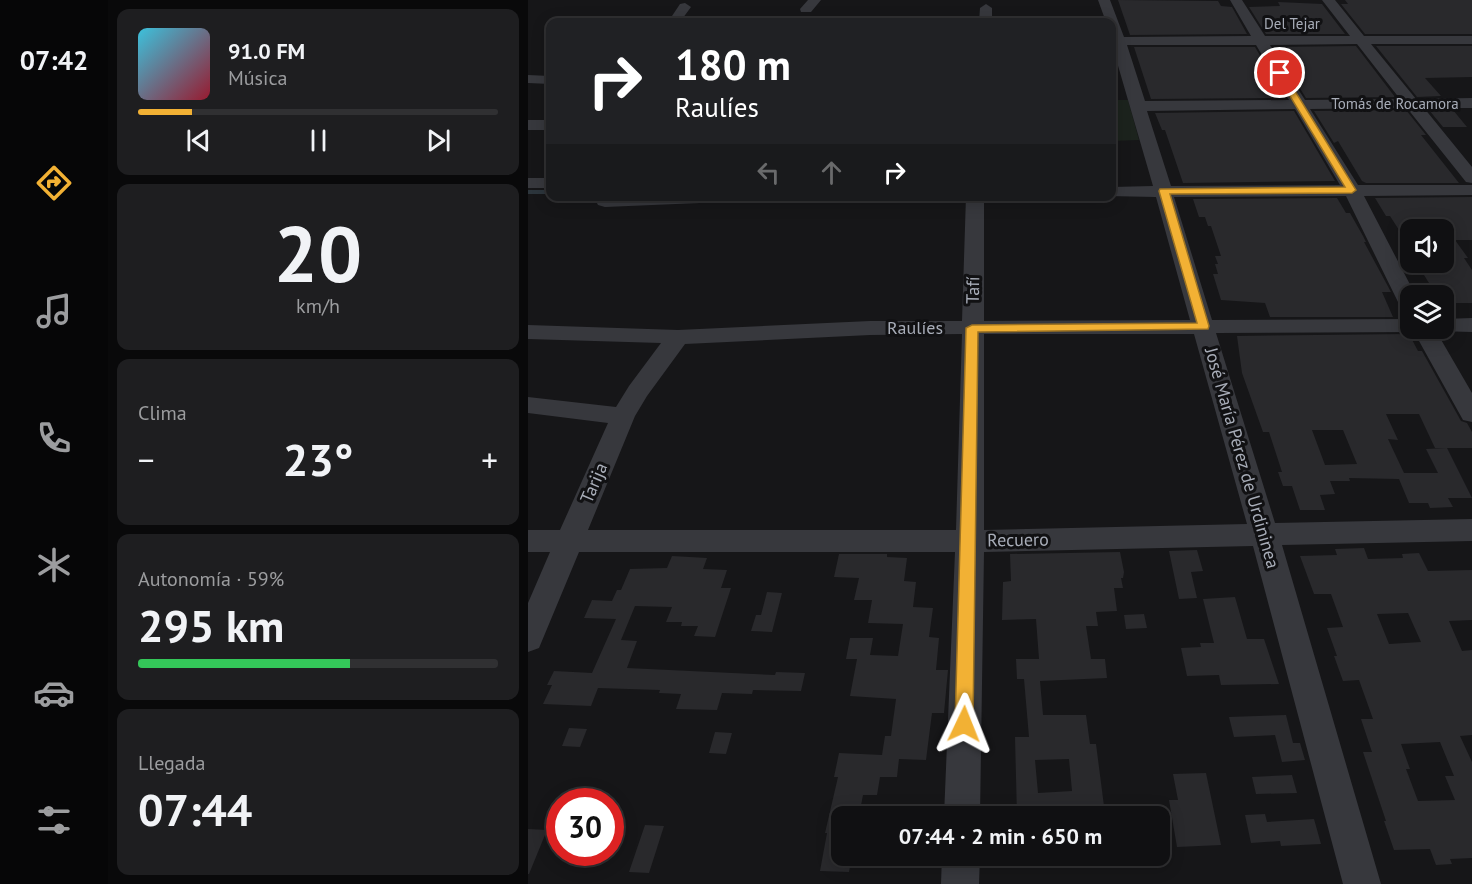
<!DOCTYPE html>
<html lang="es">
<meta charset="utf-8">
<style>
:root{--surface:#101012;--page:#1e1e20;--text:#f1f3f6;--muted:#9c9d9f;--line:#303032;--accent:#f2b134}
body{margin:0;font-family:"PT Sans",sans-serif;background:var(--page);color:var(--text);height:100vh;display:flex;flex-direction:column;font-size:22px;white-space:nowrap}
*{box-sizing:border-box;margin:0}
p{font-size:20px;color:var(--muted)}
.icon{flex:none;width:33px;height:33px;fill:none;stroke:currentColor;stroke-width:2;stroke-linecap:round;stroke-linejoin:round}
.map{position:relative;flex:1;overflow:hidden}
.drawer{display:flex;flex-direction:column;gap:9px;padding:9px;background:#09090a;width:420px}
.drawer>*{flex:none}
.top-card{position:absolute;left:18px;top:18px;width:570px;height:183px;border-radius:12px;box-shadow:0 3px 15px #0003,0 0 0 2px var(--line);background:#202124;color:#fff;overflow:hidden}
.fabs{position:absolute;left:872px;top:219px;display:grid;gap:12px}
.fabs a{display:grid;place-items:center;width:54px;height:54px;border-radius:12px;background:var(--surface);box-shadow:0 3px 15px #0003,0 0 0 2px var(--line);font-size:30px}
.speed{position:absolute;left:18px;top:788px;display:flex;gap:12px;font-size:30px;font-weight:700;text-align:center}
.speed>*{display:grid;place-content:center;width:78px;height:78px;border-radius:50%;background:var(--surface);box-shadow:0 3px 15px #0003,0 0 0 2px var(--line);line-height:1}
.speed .limit{border:9px solid #d22;background:#fff;color:#111}
.pin{position:absolute;display:grid;place-items:center;width:51px;height:51px;color:#fff;margin:-26px;border:3px solid #fff;border-radius:50%;box-shadow:0 2px 6px #0007}
.me{position:absolute;width:66px;margin:-33px;rotate:2deg;stroke-linejoin:round;filter:drop-shadow(0 0 4px #0008)}
.turn{display:flex;align-items:center;gap:21px;height:126px;padding:0 30px;font-size:27px}
.turn .icon{width:78px;height:78px;stroke-width:2.5}
.turn b{display:block;font-size:42px;line-height:51px}
.lanes{display:flex;align-items:center;height:57px;padding:0 30px;background:#0003;justify-content:center;gap:30px;direction:ltr}
.lanes .off{opacity:.35}
.big{font-size:45px;font-weight:800;line-height:1.1}
.drawer .card{flex:1;display:flex;flex-direction:column;justify-content:center;gap:9px;min-width:0;padding:0 21px;border-radius:12px;background:var(--page)}
.drawer .dial{align-items:center;gap:0}
.dial b{font-size:78px;line-height:1}
.song{display:flex;align-items:center;gap:18px}
.cover{width:72px;height:72px;border-radius:9px;background:linear-gradient(135deg,hsl(190 70% 55%),hsl(350 70% 35%))}
.played{height:6px;border-radius:3px;background:linear-gradient(90deg,var(--accent) 15%,var(--line) 15%)}
.keys{display:flex;justify-content:space-around;direction:ltr}
.heat{display:flex;justify-content:space-between;align-items:center;font-size:33px;direction:ltr}
.charge{height:9px;border-radius:4px;background:linear-gradient(90deg,#34c759 59%,var(--line) 0)}
.trip{position:absolute;left:303px;top:806px;width:339px;height:60px;border-radius:12px;background:var(--surface);box-shadow:0 3px 15px #0003,0 0 0 2px var(--line);font-weight:800;line-height:60px;text-align:center}
main{display:flex;flex:1;min-height:0}
.tabs{display:flex;flex-direction:column;width:108px;justify-content:space-around;align-items:center;background:#060607;color:var(--muted)}
.tabs .icon{width:42px;height:42px}
.tabs .active{color:var(--accent)}
.tabs b{font-size:27px;color:var(--text)}
.map>svg:first-child{display:block}
.green{fill:#1c231d}
.lines{fill:none;stroke-linecap:round;stroke-linejoin:round}
.stream{stroke:#2c353c;stroke-width:4}
.building{fill:#29292c;fill-rule:evenodd}
.minor{fill:#37383d;fill-rule:evenodd}
.route{fill:#f2b134;stroke:#9d7322;stroke-width:1.5}
.labels{text-anchor:middle;stroke-width:6;stroke-linejoin:round;paint-order:stroke}
.far-street-label{font-size:15px;fill:#a8adb8;stroke:#111113}
.street-label{font-size:18px;fill:#a8adb8;stroke:#111113}
</style>
<main>
<nav class="tabs">
<b>07:42</b>
<svg class="icon active" aria-label="directions" viewBox="0 0 24 24"><path d="M12 3l9 9-9 9-9-9zM9 14v-3h6M13 9l2 2-2 2"/></svg>
<svg class="icon" aria-label="music" viewBox="0 0 24 24"><path d="M9 18V5l10-2v13"/><circle cx="6" cy="18" r="3"/><circle cx="16" cy="16" r="3"/></svg>
<svg class="icon" aria-label="phone" viewBox="0 0 24 24"><path d="M5 4h4l2 5-3 2q2 4 5 5l2-3 5 2v4C11 20 4 13 5 4z"/></svg>
<svg class="icon" aria-label="climate" viewBox="0 0 24 24"><path d="M12 3v18M4 7l16 10M4 17L20 7"/></svg>
<svg class="icon" aria-label="car" viewBox="0 0 24 24"><path d="M5 17H2v-5l4-1 3-4h7l3 4 3 1v5h-3M9 17h6M6 11h13"/><circle cx="7" cy="17" r="2"/><circle cx="17" cy="17" r="2"/></svg>
<svg class="icon" aria-label="filters" viewBox="0 0 24 24"><path d="M4 7h16M4 17h16"/><circle cx="9" cy="7" r="2"/><circle cx="15" cy="17" r="2"/></svg>
</nav>
<section class="drawer">
<div class="card">
<div class="song"><i class="cover"></i><div><b>91.0 FM</b><p>Música</p></div></div>
<div class="played"></div>
<div class="keys"><svg class="icon" aria-label="previous" viewBox="0 0 24 24"><path d="M18 5L8 12l10 7zM5 5v14"/></svg><svg class="icon" aria-label="pause" viewBox="0 0 24 24"><path d="M8 5v14M16 5v14"/></svg><svg class="icon" aria-label="next" viewBox="0 0 24 24"><path d="M6 5l10 7-10 7zM19 5v14"/></svg></div>
</div>
<div class="card dial"><b>20</b><p>km/h</p></div>
<div class="card"><p>Clima</p>
<div class="heat"><a>−</a><b class="big">23°</b><a>+</a></div>
</div>
<div class="card"><p>Autonomía · 59%</p><b class="big">295 km</b><div class="charge"></div></div>
<div class="card"><p>Llegada</p><b class="big">07:44</b></div>
</section>
<div class="map">
<svg width="944" height="884" viewBox="0 0 944 884">
<rect width="100%" height="100%" fill="#161618"/>
<!-- green -->
<path class="green" d="M584 100H600L611 140 584 141Z"/>
<g class="lines">
<!-- stream -->
<path class="stream" d="M0 192H22"/>
</g>
<!-- building -->
<path class="building" d="M590 0 690 1 693 6 704 7 719 34 602 35Z
M817 0H944V34H837L813 4H820Z
M750 2 794 4 817 34H738L721 7 752 6Z
M828 46 867 97 778 98 746 47Z
M848 46H944V77L897 78 913 96 889 97Z
M606 47H727L757 98 623 99Z
M878 110 898 135H893L931 183H838L834 181 810 141 806 143 786 111Z
M901 110H925L939 127H915Z
M766 111 807 181 655 183 637 130H634L627 113Z
M944 197V240H927L940 258H936L944 270V303H928L924 296H909L888 262H915V230H882V247L862 216H858L847 198Z
M809 198 818 213H822L835 236 838 242H836L863 292H854L865 317H742L737 303 693 300 685 274H690L687 264H690L687 256H693L683 226H680L677 217H671L665 199Z
M881 334 890 351H894L933 421 939 423 944 432V448H907L891 414H858L870 440 860 439 876 473H910L898 449 919 448 944 498H920L925 507 902 508 900 503H881L871 479 821 478 822 481H802L807 494 792 495 797 510H772L764 486H755L750 472H754L741 432H735L714 373 709 336ZM784 430H815L829 464 797 465Z
M836 548 840 559 875 558 874 554 891 553 900 571 944 570V620L921 621 934 651 944 650V735L932 736 944 762V858L922 859 924 864 908 865 902 849 866 850 856 821H858L835 752H844L833 719H845L831 680 815 681 806 656H809L799 628 815 627 803 594H786L772 556 809 555 807 549ZM880 613 893 642 861 644 849 614ZM912 742 926 776H917L927 800 890 801 878 769H882L873 744Z
M669 550 675 571 663 572 669 598 651 599 641 551Z
M592 552 596 572 595 578H593L595 588H586L589 611 568 612 570 626H558L563 659H577L579 678 512 681 515 715H558L562 744H568L576 806H568L569 816H489L487 737H501L496 679H489L488 659H511L508 619 474 620 475 582 483 581 482 554ZM541 759 544 791 510 793 507 760Z
M311 554H359V557L379 558 376 581 388 582 385 607 405 608 401 637 411 638 408 670H420L416 713H404L398 760 371 759 369 777H352L349 795H335L331 816H314V855H324L321 872 292 871 299 833H297L310 777H306L311 753 354 755 357 736H363L368 699 322 696 329 659H318L322 638H345L342 655 370 656 375 624 340 623 344 600H326L331 578 306 577Z
M144 556 179 558 175 569 199 570 193 588H203L187 637 166 636 170 626H153L154 622H138L144 607 107 606 93 640 109 641 99 668 247 675 248 672 277 673 273 691 225 690 224 694 194 693 189 710 148 709 153 694 131 693 132 690 70 688 63 706 15 704 24 685H19L26 671 64 673 88 619 56 618 64 600 84 601 89 590H93L102 569 139 568Z
M239 592 254 593 244 632 223 631 228 615H233Z
M707 597 719 639H736L751 684 693 685 691 675 659 676 653 648 673 647 672 643H686L675 599Z
M616 614 619 628 598 629 596 615Z
M758 715 765 743H772L777 760 754 762 747 735 706 737 701 717Z
M41 728 59 729 52 747 34 746Z
M187 732 204 733 198 754 181 753Z
M678 773 693 845 649 847 641 800H650L645 774Z
M764 775 769 793 728 794 724 777Z
M737 814 739 822 786 819 793 844 753 846 752 841 723 843 717 815Z
M117 825 136 826 121 873 101 872Z
M0 829 19 830 1 874H0Z"/>
<g class="lines">
<!-- minor -->
<path class="minor" d="M280 0H293L283 12H273L272 9Z
M570 0H582L596 37 723 36 702 0H714L737 36H822L794 0H807L836 36H944V44H843L888 99 944 98V108H896L944 167V183L938 182 879 108 782 109 830 185H944V195L836 196 888 296H882V310L874 309 871 304 818 196 646 197 684 320 882 319V328H915V319L944 318V332L908 331 944 393V422L935 420 886 332 688 333 747 523 944 519V541L754 545 853 884H815L725 546 456 552 452 816H416L427 552H51L11 648 0 652V603L22 552H0V530H32L80 423 0 413V397L88 407 101 386 133 343 0 339V325L150 330 342 321H434L438 196H456V321L662 320 628 197 580 196H584V187L625 186 584 45V22H578ZM829 44 872 99 777 100 742 45ZM599 45H728L761 100 617 101ZM767 109 812 185 643 186 619 111ZM434 334 428 530H60L107 416 119 396 157 344 342 335ZM456 334H666L719 524 456 530Z
M157 3 163 7 152 22H140L152 4Z
M458 4 464 8V22H451L452 8Z
M0 75 22 76V84L0 83Z
M0 120H22V130H0Z
M0 178H22V188H0Z
M228 196 219 201 77 207 70 205 68 201 73 196Z
M414 855H452L451 884H413Z"/>
</g>
<!-- route -->
<path class="route" d="M752 70 756 73 828 190 824 193 642 194 681 326 680 329 450 332 445 724 443 730 436 733 430 730 427 724 438 328 444 325 669 323 631 191 632 189 817 187 748 73Z"/>
<g class="labels">
<!-- far-street labels -->
<g class="far-street-label">
<text x="764" y="29">Del Tejar</text>
<text x="867" y="109">Tomás de Rocamora</text>
</g>
<!-- street labels -->
<g class="street-label">
<text transform="translate(445 290) rotate(-89)" y="6">Tafí</text>
<text x="387" y="334">Raulíes</text>
<text transform="translate(714 458) rotate(74)" y="6">José María Pérez de Urdininea</text>
<text transform="translate(66 483) rotate(-67)" y="6">Tarija</text>
<text transform="translate(490 540) rotate(-1)" y="6">Recuero</text>
</g>
</g>
</svg>
<div class="fabs">
<a><svg class="icon" aria-label="sound" viewBox="0 0 24 24"><path d="M4 9h4l5-4v14l-5-4H4zM17 9q2 3 0 6"/></svg></a>
<a><svg class="icon" aria-label="layers" viewBox="0 0 24 24"><path d="M12 4l9 5-9 5-9-5zM3 14l9 5 9-5"/></svg></a>
</div>
<div class="speed"><div class="limit">30</div></div>
<div class="pin" style="left:752px;top:73px;background:#d93025"><svg class="icon" aria-label="arrive" viewBox="0 0 24 24"><path d="M6 21V4h12l-3 4 3 4H6"/></svg></div>
<svg class="me" style="left:436px;top:724px" viewBox="-20 -20 40 40"><path d="M0-17L14 15 0 8-14 15z" fill="#f2b134" stroke="#fff" stroke-width="4"/></svg>
<div class="trip">07:44 · 2 min · 650 m</div>
<div class="top-card">
<div class="turn"><svg class="icon" aria-label="right" viewBox="0 0 24 24"><path d="M7 20v-9h11M14 6l5 5-5 5"/></svg><div><b>180 m</b>Raulíes</div></div>
<div class="lanes"><svg class="icon off" aria-label="left" viewBox="0 0 24 24"><path d="M17 20v-9H6M10 6l-5 5 5 5"/></svg><svg class="icon off" aria-label="ahead" viewBox="0 0 24 24"><path d="M12 20V5M6 11l6-6 6 6"/></svg><svg class="icon" aria-label="right" viewBox="0 0 24 24"><path d="M7 20v-9h11M14 6l5 5-5 5"/></svg></div>
</div>
</div>
</main>
